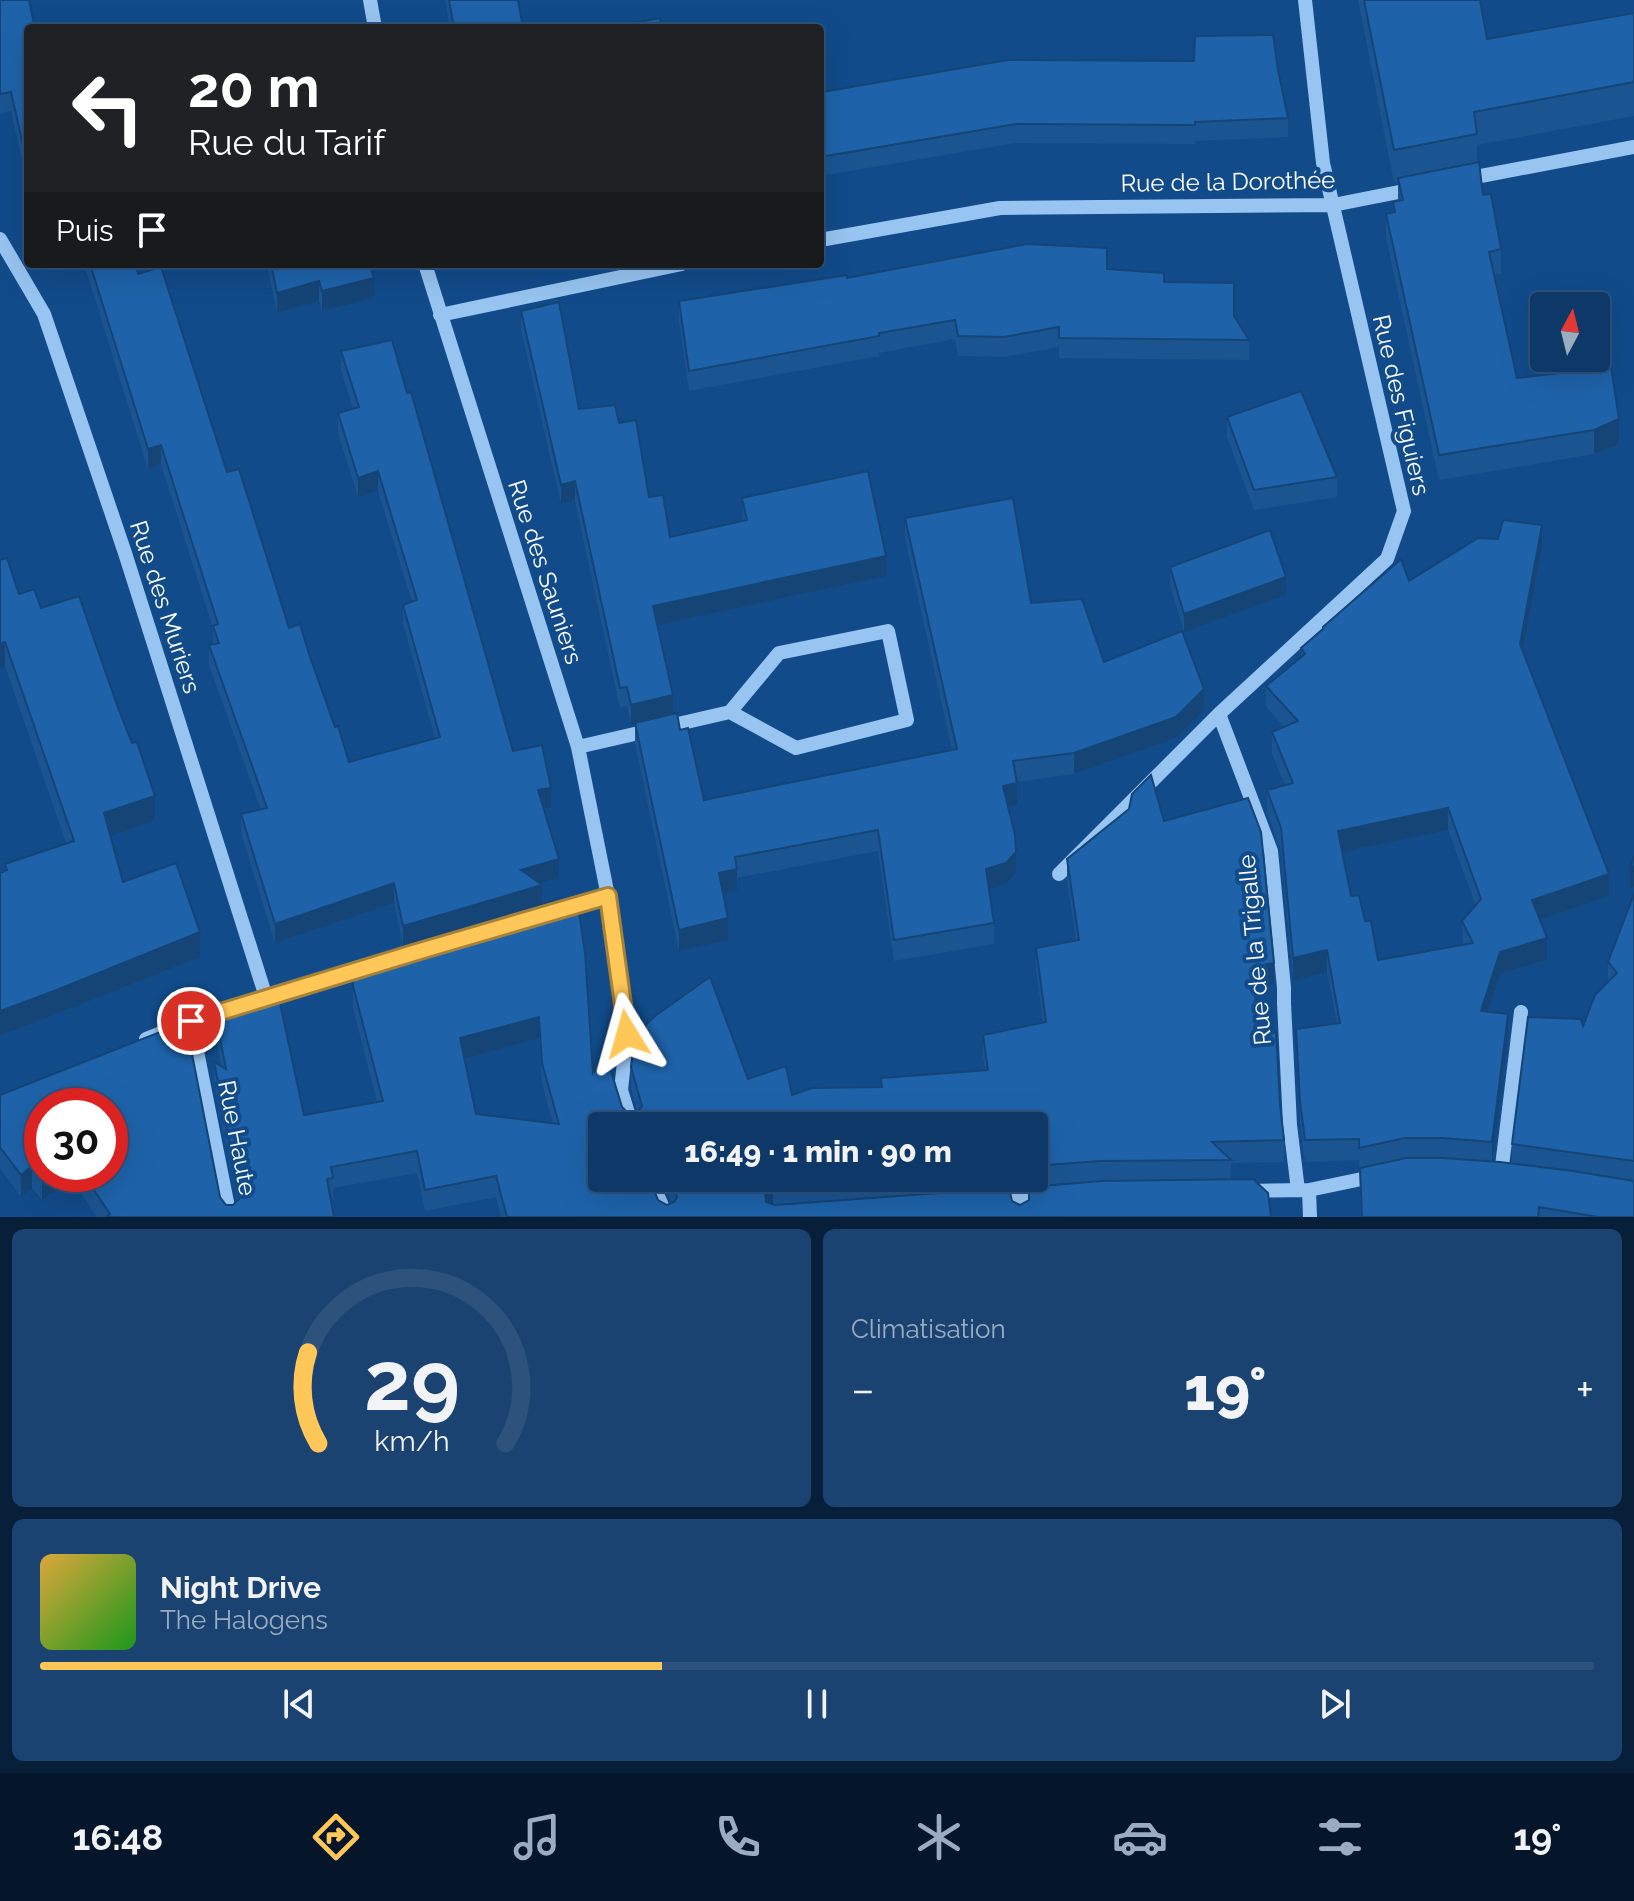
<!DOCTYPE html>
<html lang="fr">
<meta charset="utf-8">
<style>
:root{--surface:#0d3868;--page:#1b4371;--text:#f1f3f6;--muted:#9aacc0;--line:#2d527c;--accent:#ffc757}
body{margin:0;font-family:Raleway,sans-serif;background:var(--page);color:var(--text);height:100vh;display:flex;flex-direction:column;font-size:30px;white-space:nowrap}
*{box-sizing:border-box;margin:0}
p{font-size:26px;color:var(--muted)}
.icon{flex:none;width:44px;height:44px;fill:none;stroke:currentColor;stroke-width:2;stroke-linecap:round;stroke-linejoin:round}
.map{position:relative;height:1217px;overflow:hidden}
.side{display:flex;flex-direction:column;gap:12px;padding:12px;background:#071f39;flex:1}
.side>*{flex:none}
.banner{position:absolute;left:24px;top:24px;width:800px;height:244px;border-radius:8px;box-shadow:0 8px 32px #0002,0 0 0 2px var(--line);background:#202124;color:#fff;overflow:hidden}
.needle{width:52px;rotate:7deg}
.buttons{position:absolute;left:1530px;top:292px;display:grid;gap:16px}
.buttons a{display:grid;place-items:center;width:80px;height:80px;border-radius:8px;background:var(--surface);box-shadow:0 8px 32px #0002,0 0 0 2px var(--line);font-size:40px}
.speed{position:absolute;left:24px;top:1088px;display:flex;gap:16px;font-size:40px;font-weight:700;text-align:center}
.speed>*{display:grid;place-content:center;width:104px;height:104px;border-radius:50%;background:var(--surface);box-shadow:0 8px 32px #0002,0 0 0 2px var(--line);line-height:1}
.speed .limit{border:12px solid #d22;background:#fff;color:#111}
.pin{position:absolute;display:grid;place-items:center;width:68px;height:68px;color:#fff;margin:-34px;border:4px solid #fff;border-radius:50%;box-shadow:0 2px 8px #0007}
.me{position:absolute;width:88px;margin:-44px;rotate:352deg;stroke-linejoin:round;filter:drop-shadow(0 0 6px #0008)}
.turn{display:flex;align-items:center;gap:28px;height:168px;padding:0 32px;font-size:36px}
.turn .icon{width:104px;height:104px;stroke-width:2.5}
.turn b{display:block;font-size:56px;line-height:68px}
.then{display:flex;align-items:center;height:76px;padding:0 32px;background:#0003;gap:16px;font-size:30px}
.big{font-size:60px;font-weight:800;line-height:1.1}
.side .tile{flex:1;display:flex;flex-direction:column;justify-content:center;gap:12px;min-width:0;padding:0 28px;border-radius:12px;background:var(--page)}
.side .dial{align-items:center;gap:0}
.dial svg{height:208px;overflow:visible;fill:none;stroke:var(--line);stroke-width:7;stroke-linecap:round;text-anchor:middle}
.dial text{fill:var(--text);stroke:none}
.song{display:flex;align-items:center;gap:24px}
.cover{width:96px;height:96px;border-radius:12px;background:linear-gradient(135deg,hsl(40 70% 55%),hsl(120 70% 35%))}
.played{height:8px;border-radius:4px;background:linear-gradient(90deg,var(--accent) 40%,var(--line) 40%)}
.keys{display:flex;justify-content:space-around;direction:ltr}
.heat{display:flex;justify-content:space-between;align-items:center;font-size:44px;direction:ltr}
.side .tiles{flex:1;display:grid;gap:12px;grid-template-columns:1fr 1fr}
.tile:last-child{grid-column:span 2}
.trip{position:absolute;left:588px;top:1112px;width:460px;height:80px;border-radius:8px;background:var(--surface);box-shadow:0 8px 32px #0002,0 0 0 2px var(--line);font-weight:800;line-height:80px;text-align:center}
.dock{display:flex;height:128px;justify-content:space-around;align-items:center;background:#05162a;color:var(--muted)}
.dock .icon{width:56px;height:56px}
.dock .on{color:var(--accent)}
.dock b{font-size:36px;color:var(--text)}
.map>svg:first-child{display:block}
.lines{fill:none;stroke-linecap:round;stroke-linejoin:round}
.minor{stroke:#97c4f1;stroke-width:14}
.wall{fill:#1a5592;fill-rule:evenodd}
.shaded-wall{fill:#154577}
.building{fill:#1e63aa;stroke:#154577;stroke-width:2;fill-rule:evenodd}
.route-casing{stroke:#a68139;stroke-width:20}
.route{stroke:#ffc757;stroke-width:14}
.labels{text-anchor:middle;stroke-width:8;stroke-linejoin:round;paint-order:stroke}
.street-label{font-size:24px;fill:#fff;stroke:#114b8a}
</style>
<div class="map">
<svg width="1634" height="1217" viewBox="0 0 1634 1217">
<rect width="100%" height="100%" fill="#114b8a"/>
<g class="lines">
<!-- minor -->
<path class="minor" d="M370 0 375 28
M1465 179 1634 147
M0 239 44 314 125 553 266 997
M820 240 1000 208 1333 205 1414 189
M425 264 578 747 608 896 627 1034 621 1090 632 1126
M440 315 682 264
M1219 714 1271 851 1284 988V1003L1290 1125 1298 1190
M578 747 730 712 779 653 888 631 907 720 796 748 730 712
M1059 874 1219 714 1387 559 1404 511 1323 163 1305 0
M554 912 608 896
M191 1021 230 1217
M146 1039C236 1003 330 977 423 950
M1501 1174 1521 1012
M650 1178 667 1217
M1309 1190 1310 1217
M1246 1191 1309 1190 1376 1176
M994 1200 1045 1197"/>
</g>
<!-- wall -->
<path class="wall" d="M0 0 28 28V173L26 164H23L11 111 0 113Z
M445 0H518L523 28H450Z
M1358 0H1480L1487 39 1634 13V116L1477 145V163L1483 195 1501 249V274L1494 275 1517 378 1619 444 1594 454 1439 480 1386 238V214L1393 213V202L1398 201V182L1394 183Z
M1278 70 1288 118V137L1195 141V144L1016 143 820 176V83L822 92Z
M84 264H136L138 274 161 267 227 472 239 469 289 628 300 624 309 654 335 727 338 726 349 762 435 738 403 624V605L412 602 378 491 358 497 338 433V413L353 409 341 370V351L392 340 407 393 411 392 513 751 542 745 551 788V807L544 809 559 859V878L540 884 542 885V904L562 898 579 911 585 953 593 1073 612 1055V1075L622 1107 629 1114H636L637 1111 631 1089V1067L635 1035 655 1016 710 977 748 1079 786 1066 792 1095 812 1088 881 1087V1078L985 1070 983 1056V1035L1043 1023 1036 970V948L1076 940 1067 881V859L1129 809 1132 794 1151 775 1164 821 1248 798 1261 832 1274 963V984L1254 989 1258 1034 1276 1032 1280 1104 1284 1140V1162L1231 1163V1180L1253 1179 1268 1193 1271 1217H501L496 1197 425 1211 417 1173 333 1188V1199L331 1200 334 1217H97L71 1178 42 1200 32 1188 21 1197 0 1168V1095L160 1032 191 1049 220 1197 226 1205H233L237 1201 214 1084V1062L221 1066 215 1034V1013L278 994 304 1115 377 1102 353 1008V972L407 956V944L403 946 394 903 275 943 241 833V814L261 810 209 665V645L213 644V628L161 464 148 469ZM539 1038 542 1084 553 1123 476 1114 465 1059ZM42 1106H110V1174H42ZM602 1126H1034V1178H661L672 1203 667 1205 658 1200 649 1178H602ZM1029 1188V1200L1020 1205 1012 1201 1009 1190Z
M267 264H369L374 298 322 311 319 301 277 313Z
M1107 269 1164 282 1234 316 1249 340V360L1059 358V347L1004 357 958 356 955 339 879 353V356L689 391 679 321V301L847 278Z
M521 311 579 409 619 423 649 497 670 537 743 521 742 498 886 576 657 625 673 714 680 730 704 800 952 750 905 539V518L1031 603 1104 662 1204 711 1176 738 1074 774 1017 782V804L1008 806 1016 873 1006 884 989 889 994 923V944L894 961 878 851 737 878V890L723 893 728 940 679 951 635 744V724L631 725 627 706 620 708 575 501 561 504 521 330Z
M1227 417 1337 477V497L1254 510 1227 437Z
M1542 547 1523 651 1609 896 1539 919 1547 960 1500 974 1488 1012 1508 1036 1492 1162 1512 1164V1144L1583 1026 1608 982V962L1634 894V1217H1361L1359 1160 1305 1162 1300 1124 1296 1029 1337 1023 1327 972 1293 980 1281 850 1267 812V790L1285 785 1272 754V732L1284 727 1266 707V686L1301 657V648L1409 581ZM1448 830 1476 906 1462 921 1463 944 1378 960 1351 896 1342 852Z
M0 560 19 594 41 608 155 820 110 835 123 882 200 957 54 1015 5 871V864L66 843 5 666 0 668Z
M1170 567 1286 595 1184 632 1170 585Z"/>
<!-- shaded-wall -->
<path class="shaded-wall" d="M374 278V298L322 311V291Z
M319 281V301L277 313V293Z
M1619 419V444L1594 454V430Z
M161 445V464L148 469V449Z
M378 471V491L358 497V478Z
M575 481V501L561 504V485Z
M1542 525V547L1520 666V644Z
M886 556V576L653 626V606Z
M1286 577V595L1184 632V614Z
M5 642V666L0 668V644Z
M1204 689V711L1176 738 1074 774V753Z
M673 695V715L631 725V705Z
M1017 783V804L1003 808V786Z
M551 788V807L538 810V790Z
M155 796V820L104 838V813Z
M1448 808V830L1338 853V831Z
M1016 852V873L1006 884 986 890V869Z
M559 859V878L521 889V870Z
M1634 866V887L1630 889V867Z
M737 869V890L719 894V873Z
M1609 874V896L1532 922V900Z
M394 883V903L275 943V924Z
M542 885V905L403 946V926Z
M728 918V940L679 951V930Z
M200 932V957L54 1015 0 1035V1011Z
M1547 938V960L1500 974 1481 1033V1011L1500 952Z
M1327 950V972L1293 980V958Z
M1274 963V984L1253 989V967Z
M1508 1014V1036L1492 1163V1142Z
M539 1017V1038L460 1060V1038Z
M32 1166V1188L21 1197V1175Z
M49 1174H71V1178L42 1200V1179Z
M773 1185V1207L768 1209 765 1192 768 1188Z"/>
<!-- building -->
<path class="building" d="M0 0H29L35 28H28V154L26 145H23L11 92 0 94Z
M449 0H518L523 28H454Z
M1364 0H1480L1487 39 1634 13V82L1474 112 1477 134 1394 150Z
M660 18 662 28H621L620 26Z
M1273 35 1278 70 1288 118 1195 122V125L1016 124 820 157V83L822 92 1008 60 1194 61 1195 36Z
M1479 162 1483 195 1491 194 1501 249 1489 252 1517 378 1611 367 1619 419 1594 430 1439 455 1386 214 1395 212 1393 202 1403 200 1398 178Z
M1027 244 1107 248V269L1164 273V282L1234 283V316L1249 340 1059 338V327L1004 337 958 336 955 320 879 333V336L689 371 679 301 847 275V278Z
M90 264H136L138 274 161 267 227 472 239 469 289 628 300 624 309 654 335 727 338 726 349 762 440 737 403 605 417 600 378 471 358 478 338 413 359 407 341 351 392 340 407 393 411 392 513 751 542 745 551 788 538 790 559 859 521 870 542 885 403 926 394 883 275 924 241 814 267 808 209 645 219 643 213 626 218 624 161 445 148 449Z
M271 264H369L374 278 322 291 319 281 277 293Z
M559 302 579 409 615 405 619 423 636 420 649 497 663 495 670 537 747 520 742 498 868 471 886 556 653 606 673 695 631 705 627 687 620 688 575 481 561 485 521 311Z
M1301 391 1337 477 1254 490 1227 417Z
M1013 498 1031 603 1082 599 1104 662 1182 631 1204 689 1176 717 1074 753 1013 761 1017 783 1003 786 1015 835 1016 852 1006 863 986 869 994 923 894 940 878 830 735 857 737 869 719 873 728 918 679 930 635 723 677 713 680 730 688 728 704 800 957 749 905 518Z
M1503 520 1542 525 1520 644 1609 874 1532 900 1547 938 1500 952 1481 1011 1508 1014 1492 1142 1443 1138H1405L1359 1148V1139L1305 1140 1300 1102 1296 1029 1340 1023 1327 950 1293 958 1281 828 1267 790 1293 783 1272 732 1298 721 1266 686 1305 654 1301 648 1323 629V627L1401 559 1409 581 1478 538 1498 539ZM1448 808 1481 899 1462 921 1473 943 1378 960 1371 921H1365L1359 895 1351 896 1338 831Z
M1270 530 1286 577 1184 614 1170 567Z
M7 558 19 594 34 589 41 608 79 596 117 705 132 743 137 742 155 796 104 813 123 882 176 863 200 932 54 991 0 1011V873L7 870 5 864 74 841 5 642 0 644V560Z
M1151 775 1164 821 1248 798 1261 832 1274 963 1253 967 1258 1034 1276 1032 1280 1104 1284 1140 1212 1142 1231 1160 1100 1161 1034 1166V1126H602V1178H649L658 1200 667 1205 674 1202 677 1197 676 1191 670 1178H875L773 1185 768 1188 765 1192 766 1202 775 1205 1009 1188 1012 1201 1020 1205 1029 1200V1187L1101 1181 1253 1179 1268 1193 1271 1217H507L496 1176 425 1190 417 1151 331 1167 333 1178 327 1179 334 1217H106L110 1214 83 1174H110V1106H42V1174H49L42 1179 32 1166 21 1175 0 1147V1095L160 1032 191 1049 220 1197 226 1205H233L239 1199 240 1193 214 1062 226 1069 215 1013 278 994 304 1115 383 1101 353 986V972L410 955 407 944 562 898 579 911 585 953 593 1073 612 1055 611 1071 622 1107 629 1114H636L642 1106 631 1067 635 1035 655 1016 710 977 748 1079 786 1066 792 1095 812 1088 882 1087 881 1078 988 1070 983 1035 1046 1022 1036 948 1079 940 1067 859 1129 809 1132 794ZM539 1017 542 1063 559 1124 476 1114 460 1038Z
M1634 856V866L1630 867Z
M1634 894V1161L1512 1144 1528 1017 1581 1019 1583 1026 1595 995 1617 973 1608 962Z
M1406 1158H1442L1500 1162 1573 1171 1634 1181V1217H1598L1539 1207 1538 1217H1362L1360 1168Z"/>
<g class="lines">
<defs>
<path id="route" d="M191 1021 420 951 608 896 627 1034"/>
</defs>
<!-- route casing -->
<use href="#route" class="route-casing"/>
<!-- route -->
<use href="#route" class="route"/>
</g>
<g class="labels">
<!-- street labels -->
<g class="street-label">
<text transform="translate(1228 182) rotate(-1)" y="8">Rue de la Dorothée</text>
<text transform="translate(1401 405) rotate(77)" y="8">Rue des Figuiers</text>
<text transform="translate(545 572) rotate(72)" y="8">Rue des Sauniers</text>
<text transform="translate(165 607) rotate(72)" y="8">Rue des Muriers</text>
<text transform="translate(1255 950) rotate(-95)" y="8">Rue de la Trigalle</text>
<text transform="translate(237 1138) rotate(79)" y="8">Rue Haute</text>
</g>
</g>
</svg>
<div class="buttons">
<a><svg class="needle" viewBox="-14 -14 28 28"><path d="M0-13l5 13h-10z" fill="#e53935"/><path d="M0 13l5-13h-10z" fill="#9aacc0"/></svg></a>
</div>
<div class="speed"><div class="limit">30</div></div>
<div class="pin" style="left:191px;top:1021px;background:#d93025"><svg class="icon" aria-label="arrive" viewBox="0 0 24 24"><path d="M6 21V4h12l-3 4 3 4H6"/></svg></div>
<svg class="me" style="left:627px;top:1034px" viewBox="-20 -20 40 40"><path d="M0-17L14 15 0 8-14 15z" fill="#ffc757" stroke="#fff" stroke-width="4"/></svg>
<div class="trip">16:49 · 1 min · 90 m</div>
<div class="banner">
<div class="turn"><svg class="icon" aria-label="left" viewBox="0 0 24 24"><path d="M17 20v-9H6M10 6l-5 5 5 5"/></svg><div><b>20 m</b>Rue du Tarif</div></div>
<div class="then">Puis<svg class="icon" aria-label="arrive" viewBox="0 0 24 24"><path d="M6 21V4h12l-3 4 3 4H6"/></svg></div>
</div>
</div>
<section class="side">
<div class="tiles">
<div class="tile dial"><svg viewBox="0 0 100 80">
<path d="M14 69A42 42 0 1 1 86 69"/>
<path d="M14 69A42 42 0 0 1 10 34" stroke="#ffc757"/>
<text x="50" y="56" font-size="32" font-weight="700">29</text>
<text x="50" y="72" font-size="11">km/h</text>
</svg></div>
<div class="tile"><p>Climatisation</p>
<div class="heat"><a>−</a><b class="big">19°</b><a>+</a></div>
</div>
<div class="tile">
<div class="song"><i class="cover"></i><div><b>Night Drive</b><p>The Halogens</p></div></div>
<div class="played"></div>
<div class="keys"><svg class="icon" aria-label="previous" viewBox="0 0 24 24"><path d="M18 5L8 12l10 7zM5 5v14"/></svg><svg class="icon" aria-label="pause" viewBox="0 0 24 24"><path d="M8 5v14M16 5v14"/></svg><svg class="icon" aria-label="next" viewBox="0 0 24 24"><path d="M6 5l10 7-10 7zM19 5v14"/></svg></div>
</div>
</div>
</section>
<nav class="dock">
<b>16:48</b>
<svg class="icon on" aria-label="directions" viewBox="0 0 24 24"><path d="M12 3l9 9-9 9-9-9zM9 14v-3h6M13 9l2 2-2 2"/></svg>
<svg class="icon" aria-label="music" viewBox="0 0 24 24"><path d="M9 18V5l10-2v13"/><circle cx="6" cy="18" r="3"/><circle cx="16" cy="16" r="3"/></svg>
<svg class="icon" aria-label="phone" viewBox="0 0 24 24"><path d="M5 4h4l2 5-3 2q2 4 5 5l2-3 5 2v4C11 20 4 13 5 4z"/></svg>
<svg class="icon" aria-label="climate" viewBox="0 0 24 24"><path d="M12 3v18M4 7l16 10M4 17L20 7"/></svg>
<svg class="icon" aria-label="car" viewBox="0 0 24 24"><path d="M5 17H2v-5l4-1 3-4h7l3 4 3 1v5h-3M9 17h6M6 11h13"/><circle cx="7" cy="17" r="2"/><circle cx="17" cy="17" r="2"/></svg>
<svg class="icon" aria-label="filters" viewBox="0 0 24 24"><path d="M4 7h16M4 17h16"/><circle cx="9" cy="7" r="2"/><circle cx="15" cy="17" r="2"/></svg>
<b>19°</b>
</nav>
